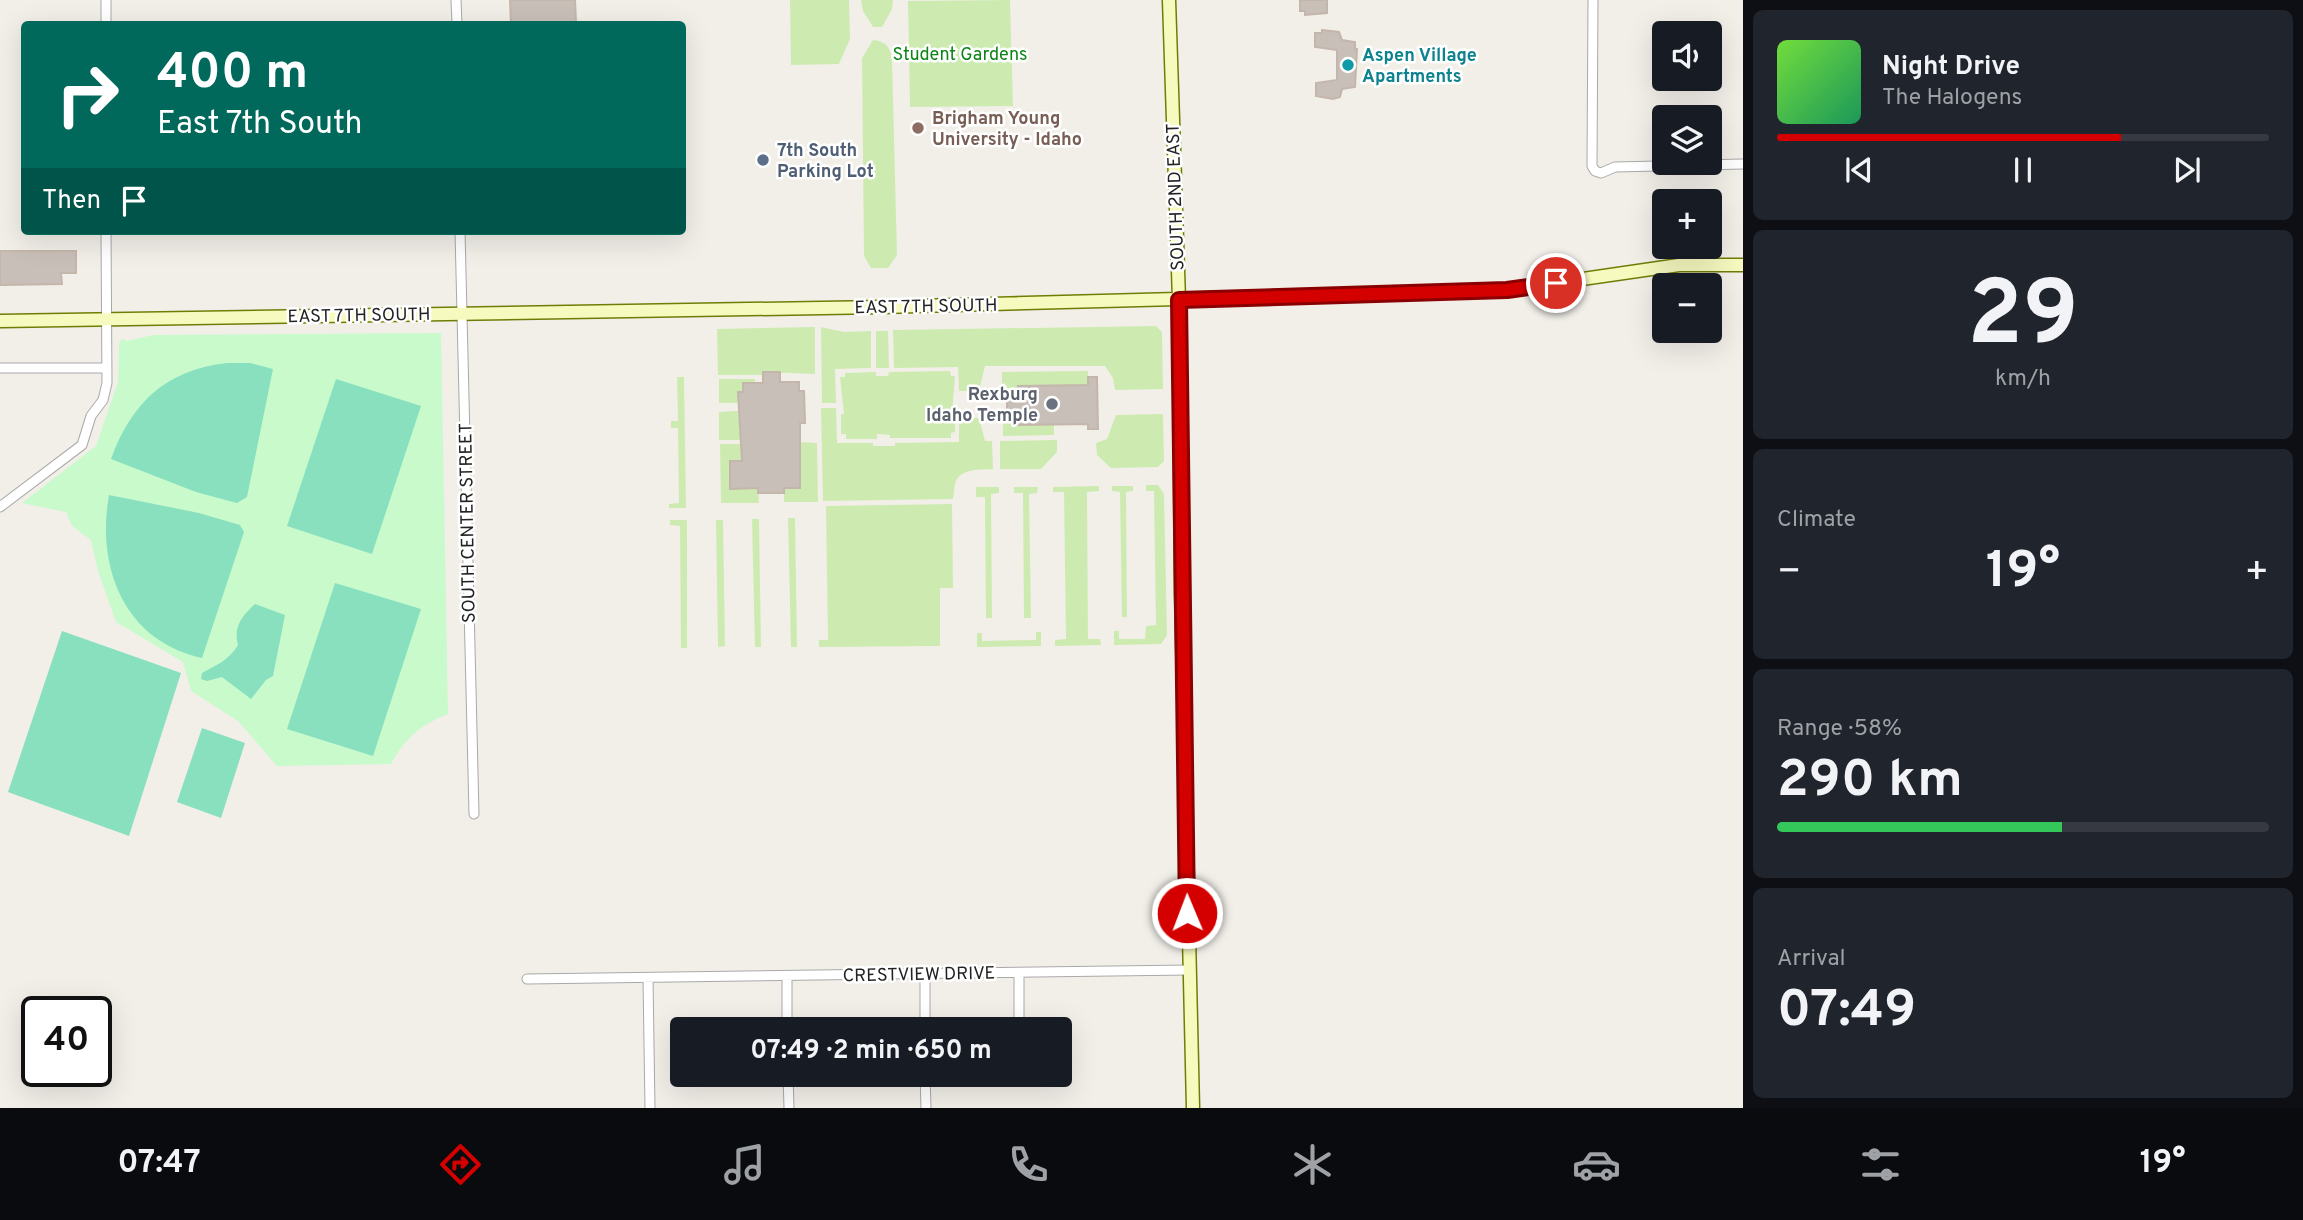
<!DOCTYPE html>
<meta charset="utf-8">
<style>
:root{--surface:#171b24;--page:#20242c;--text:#f1f3f6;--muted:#9ea1a6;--line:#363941;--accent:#d40000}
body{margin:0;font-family:Overpass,sans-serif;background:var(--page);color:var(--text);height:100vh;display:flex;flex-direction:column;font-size:26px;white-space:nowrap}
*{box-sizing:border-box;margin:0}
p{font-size:23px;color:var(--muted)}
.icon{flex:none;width:38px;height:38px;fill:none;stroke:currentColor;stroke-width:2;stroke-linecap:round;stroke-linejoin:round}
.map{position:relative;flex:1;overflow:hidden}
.sheet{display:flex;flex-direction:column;gap:10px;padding:10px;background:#0d0f14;width:560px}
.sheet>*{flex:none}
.guide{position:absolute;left:21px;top:21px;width:665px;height:214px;border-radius:7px;box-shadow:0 7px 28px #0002;background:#00695c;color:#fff;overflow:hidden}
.tools{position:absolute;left:1652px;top:21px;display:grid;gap:14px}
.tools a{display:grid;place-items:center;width:70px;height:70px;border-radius:7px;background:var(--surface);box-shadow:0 7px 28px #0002;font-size:35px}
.speed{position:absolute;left:21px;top:996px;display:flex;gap:14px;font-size:35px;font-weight:700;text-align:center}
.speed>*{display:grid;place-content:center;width:91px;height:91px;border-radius:50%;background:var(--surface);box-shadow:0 7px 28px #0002;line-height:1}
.speed .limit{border:4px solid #111;border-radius:10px;background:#fff;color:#111}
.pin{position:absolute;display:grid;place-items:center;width:60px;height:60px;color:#fff;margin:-30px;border:4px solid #fff;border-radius:50%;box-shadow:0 2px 7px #0007}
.me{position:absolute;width:77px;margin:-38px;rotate:359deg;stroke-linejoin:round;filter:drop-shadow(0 0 5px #0008)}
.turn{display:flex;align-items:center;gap:24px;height:147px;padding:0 21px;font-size:32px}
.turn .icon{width:91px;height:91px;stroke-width:2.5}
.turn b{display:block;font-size:49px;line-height:60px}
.then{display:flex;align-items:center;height:66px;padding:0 21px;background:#0003;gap:14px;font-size:26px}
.big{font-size:52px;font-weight:700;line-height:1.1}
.sheet .widget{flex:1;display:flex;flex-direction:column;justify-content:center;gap:10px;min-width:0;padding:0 24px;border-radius:10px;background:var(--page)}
.sheet .dial{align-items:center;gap:0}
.dial b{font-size:91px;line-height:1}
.song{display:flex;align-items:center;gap:21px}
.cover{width:84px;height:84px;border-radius:10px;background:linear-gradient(135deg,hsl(100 70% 55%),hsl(150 70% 35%))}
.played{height:7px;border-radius:4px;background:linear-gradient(90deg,var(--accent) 70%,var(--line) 70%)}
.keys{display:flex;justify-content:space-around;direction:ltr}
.heat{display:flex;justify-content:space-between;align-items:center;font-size:38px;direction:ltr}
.charge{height:10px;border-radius:5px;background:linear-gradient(90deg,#34c759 58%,var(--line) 0)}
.trip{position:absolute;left:670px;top:1017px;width:402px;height:70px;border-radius:7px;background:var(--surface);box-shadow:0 7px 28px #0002;font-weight:700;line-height:70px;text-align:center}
.tab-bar{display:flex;height:112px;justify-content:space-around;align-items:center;background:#090b0e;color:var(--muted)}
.tab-bar .icon{width:49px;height:49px}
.tab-bar .on{color:var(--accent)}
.tab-bar b{font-size:32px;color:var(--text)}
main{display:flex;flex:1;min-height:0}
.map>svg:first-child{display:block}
.grass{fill:#cdebb0}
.park{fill:#c8facc}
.pitch{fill:#88e0be}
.building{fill:#c7bfb8;stroke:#c4b6ab;stroke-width:2}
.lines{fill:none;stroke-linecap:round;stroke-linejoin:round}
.street-casing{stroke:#a9a9a9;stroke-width:11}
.secondary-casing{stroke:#707d05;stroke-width:15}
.street{stroke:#fff;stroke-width:9}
.secondary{stroke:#f7fabf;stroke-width:12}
.route-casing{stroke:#8a0000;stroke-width:18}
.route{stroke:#d40000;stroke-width:12}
.culture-dot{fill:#0f9aa8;stroke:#fff;stroke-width:2.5}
.education-dot{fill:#8d6e63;stroke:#fff;stroke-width:2.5}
.service-dot{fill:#5c6f8a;stroke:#fff;stroke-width:2.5}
.worship-dot{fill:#6b7280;stroke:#fff;stroke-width:2.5}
.labels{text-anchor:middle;stroke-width:5;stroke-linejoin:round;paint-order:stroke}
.park-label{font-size:18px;fill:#0c8416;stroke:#fff}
.culture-label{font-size:18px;font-weight:bold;fill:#0d838f;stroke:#fff;text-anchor:start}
.education-label{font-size:18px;font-weight:bold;fill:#785e54;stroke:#fff;text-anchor:start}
.service-label{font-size:18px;font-weight:bold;fill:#4e5e75;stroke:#fff;text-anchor:start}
.street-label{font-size:18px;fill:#222;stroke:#fff}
.worship-label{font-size:18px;font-weight:bold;fill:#5b616d;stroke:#fff;text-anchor:end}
</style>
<main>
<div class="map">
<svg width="1743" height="1108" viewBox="0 0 1743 1108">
<rect width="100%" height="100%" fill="#f2efe9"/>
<!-- grass -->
<path class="grass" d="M790 0H849L850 39 839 64 791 65Z
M861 0H893L892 9 882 27H873L863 11Z
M1010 0 1013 106 910 107 908 1Z
M873 40C885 41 891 47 892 60L897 255 888 268H871L864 256 862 58Z
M1156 326 1162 332 1163 389 1115 390 1113 378 1105 366H985L979 391H959L958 367 894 368 893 330Z
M815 327V374L764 372 763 375H718L717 329Z
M821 327 844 332 871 331V368L835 369 836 403H822Z
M876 331H888L889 368H876Z
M950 371 951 376H955L952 413H955V432L951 433V438H890V435L877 434V439H846V434H841V414H844L840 377H845V373L876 372V376H888L889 372Z
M1088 371V385L1018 386V392H1007V386H1002V372Z
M677 377H684L686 508H669V504L679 503 678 428H671V421H678Z
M719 379H755V383H743V392H738V403H719Z
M821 408H836L837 443H873V446H895V443L959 442V418H979L985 441H992L993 469C981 470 962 468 956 481 954 486 954 493 953 499L823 501Z
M738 411 741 440H719V412Z
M1163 414 1164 461 1158 467 1111 468 1097 455 1096 443 1107 439 1116 415Z
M1018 422V425L1054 424V435L1003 436V423Z
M1057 440V452L1041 469H1000V441Z
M800 442 817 443 818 502H784V488L800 487Z
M720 444H741L742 461H730V488H758L759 503H721Z
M1146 485H1158L1164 494 1167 635 1161 644 1114 645V631H1119V639H1145L1146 626 1156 625 1154 491H1146Z
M1099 486V491L1087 492 1088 639H1100L1101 645 1055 646V640L1066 639 1064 492H1053V487Z
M1112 486H1133V491L1126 492 1127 617H1122L1120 492 1112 491Z
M976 487H999V493L991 494 992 618H986L985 497H976Z
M1014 487H1038L1037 493 1029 494 1031 618H1024L1023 493H1014Z
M952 504 953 588H940V646L819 647V640H828L826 506Z
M788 518H795L797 647H791Z
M752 519H759L761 647H755Z
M670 520H687V648H681L680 526 670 525Z
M716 520H723L725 646 718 647Z
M1036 632H1041V646L977 647V633H982V641L1036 640Z"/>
<!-- park -->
<path class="park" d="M441 333 448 714C420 725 406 737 391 764L277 766 238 721 191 691 183 662 116 622 98 571 91 540 72 526 66 512 22 503 96 446 118 382 119 343 122 339 127 341 153 335Z"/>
<!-- pitch -->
<path class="pitch" d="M227 363H250L273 369 247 497 237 503 196 492 111 459C132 402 166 370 227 363Z
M336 379 421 406 372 554 287 526Z
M109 495 199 513 240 525 244 532 202 658C124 641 96 567 109 495Z
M335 583 421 609 373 756 287 729Z
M255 604 285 615 273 676 266 680 251 699 222 677 207 681 201 679 202 673C217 665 229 660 238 645 233 627 242 616 255 604Z
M62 631 181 673 129 836 8 792Z
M202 728 245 743 221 818 177 802Z"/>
<!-- building -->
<path class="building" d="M510 0H575L576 22 511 24Z
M1300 0H1327V13L1305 15V11H1300Z
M1322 30 1339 32 1342 40 1355 42V49H1357L1355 87 1342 89 1340 97 1333 99 1316 96V83L1337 80V50L1315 47V33H1322Z
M0 251H76V273H61L62 284 0 285Z
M763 372H780V382H799V391H804L805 423H800V488H784V493H758V488L730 489V461H742L738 392H743V383H763Z
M1088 377H1097L1098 429H1088V424L1018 425 1013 413H1007V398H1014L1018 386 1088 385Z"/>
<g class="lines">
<defs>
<path id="street" d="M456 0 457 24
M1593 0 1592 166 1595 171 1601 173 1615 167 1743 164
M106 24V0
M460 231 474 814
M0 368H107
M0 507 82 445 91 416 103 400 107 383 106 231
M1019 973V1029
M925 974V1029
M787 976V1029
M648 978 650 1108
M527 979 1189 970
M788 1074 789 1108
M925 1074 926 1108"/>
<path id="secondary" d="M1169 0 1179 300 1181 592 1193 1108
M0 321 882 307 1507 290 1679 265H1743"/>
</defs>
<!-- street casing -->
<use href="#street" class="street-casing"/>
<!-- secondary casing -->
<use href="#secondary" class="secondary-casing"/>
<!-- street -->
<use href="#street" class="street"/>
<!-- secondary -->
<use href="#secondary" class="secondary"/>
</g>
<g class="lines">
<defs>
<path id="route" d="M1187 913 1179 300 1507 290 1556 283"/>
</defs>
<!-- route casing -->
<use href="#route" class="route-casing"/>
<!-- route -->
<use href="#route" class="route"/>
</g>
<!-- markers -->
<circle class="culture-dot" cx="1348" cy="65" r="7"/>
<circle class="education-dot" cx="918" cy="128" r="7"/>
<circle class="service-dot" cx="763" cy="160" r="7"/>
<circle class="worship-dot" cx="1052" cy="404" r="7"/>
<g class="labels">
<!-- park labels -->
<g class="park-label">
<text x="960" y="60">Student Gardens</text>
</g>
<!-- culture labels -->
<g class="culture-label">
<text x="1362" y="61">Aspen Village<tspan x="1362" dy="21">Apartments</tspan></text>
</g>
<!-- education labels -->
<g class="education-label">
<text x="932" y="124">Brigham Young<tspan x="932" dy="21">University - Idaho</tspan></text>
</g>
<!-- service labels -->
<g class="service-label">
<text x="777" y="156">7th South<tspan x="777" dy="21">Parking Lot</tspan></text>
</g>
<!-- street labels -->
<g class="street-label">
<text transform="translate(1175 197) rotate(-92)" y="6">SOUTH 2ND EAST</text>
<text transform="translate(926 306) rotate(-1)" y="6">EAST 7TH SOUTH</text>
<text transform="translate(359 315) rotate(-1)" y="6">EAST 7TH SOUTH</text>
<text transform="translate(467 523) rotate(-91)" y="6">SOUTH CENTER STREET</text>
<text transform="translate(919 974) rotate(-1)" y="6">CRESTVIEW DRIVE</text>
</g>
<!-- worship labels -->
<g class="worship-label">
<text x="1038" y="400">Rexburg<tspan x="1038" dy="21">Idaho Temple</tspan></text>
</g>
</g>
</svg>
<div class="tools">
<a><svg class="icon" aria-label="sound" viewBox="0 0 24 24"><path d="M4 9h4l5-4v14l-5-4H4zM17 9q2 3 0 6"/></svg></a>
<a><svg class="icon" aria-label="layers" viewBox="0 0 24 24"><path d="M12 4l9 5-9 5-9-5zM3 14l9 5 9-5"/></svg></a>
<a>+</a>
<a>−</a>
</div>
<div class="speed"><div class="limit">40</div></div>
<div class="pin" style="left:1556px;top:283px;background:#d93025"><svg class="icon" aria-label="arrive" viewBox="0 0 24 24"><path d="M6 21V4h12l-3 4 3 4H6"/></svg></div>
<svg class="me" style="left:1187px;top:913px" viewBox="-20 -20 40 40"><circle r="17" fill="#d40000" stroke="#fff" stroke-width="3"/><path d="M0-11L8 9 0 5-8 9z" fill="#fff"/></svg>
<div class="trip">07:49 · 2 min · 650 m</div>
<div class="guide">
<div class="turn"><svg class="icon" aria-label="right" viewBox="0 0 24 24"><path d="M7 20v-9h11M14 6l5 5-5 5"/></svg><div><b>400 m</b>East 7th South</div></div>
<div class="then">Then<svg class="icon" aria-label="arrive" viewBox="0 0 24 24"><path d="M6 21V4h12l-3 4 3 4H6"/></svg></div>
</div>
</div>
<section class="sheet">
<div class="widget">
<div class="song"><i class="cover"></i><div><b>Night Drive</b><p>The Halogens</p></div></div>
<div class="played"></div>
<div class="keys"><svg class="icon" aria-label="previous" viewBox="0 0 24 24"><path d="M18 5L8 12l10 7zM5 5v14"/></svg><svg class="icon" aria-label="pause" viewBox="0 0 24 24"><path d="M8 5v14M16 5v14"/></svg><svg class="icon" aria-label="next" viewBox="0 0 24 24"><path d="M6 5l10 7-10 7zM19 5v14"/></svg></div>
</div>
<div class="widget dial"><b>29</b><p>km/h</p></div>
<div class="widget"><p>Climate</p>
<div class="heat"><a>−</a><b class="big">19°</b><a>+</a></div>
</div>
<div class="widget"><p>Range · 58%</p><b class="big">290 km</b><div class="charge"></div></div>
<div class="widget"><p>Arrival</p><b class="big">07:49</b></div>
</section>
</main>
<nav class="tab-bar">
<b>07:47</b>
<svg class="icon on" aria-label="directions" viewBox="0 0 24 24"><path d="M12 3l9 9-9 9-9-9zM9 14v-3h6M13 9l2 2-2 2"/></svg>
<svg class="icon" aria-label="music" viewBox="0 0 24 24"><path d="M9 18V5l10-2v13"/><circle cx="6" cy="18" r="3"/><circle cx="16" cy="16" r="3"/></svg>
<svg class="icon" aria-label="phone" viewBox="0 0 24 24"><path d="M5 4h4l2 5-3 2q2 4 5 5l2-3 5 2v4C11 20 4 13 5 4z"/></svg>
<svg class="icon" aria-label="climate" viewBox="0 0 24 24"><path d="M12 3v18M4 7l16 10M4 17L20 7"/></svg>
<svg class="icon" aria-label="car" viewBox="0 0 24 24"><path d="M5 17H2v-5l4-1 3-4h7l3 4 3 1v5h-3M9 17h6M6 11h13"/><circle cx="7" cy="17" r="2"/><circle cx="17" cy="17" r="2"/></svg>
<svg class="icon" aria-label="filters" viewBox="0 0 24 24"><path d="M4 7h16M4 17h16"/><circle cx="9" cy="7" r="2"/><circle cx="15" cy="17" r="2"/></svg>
<b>19°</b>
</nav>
